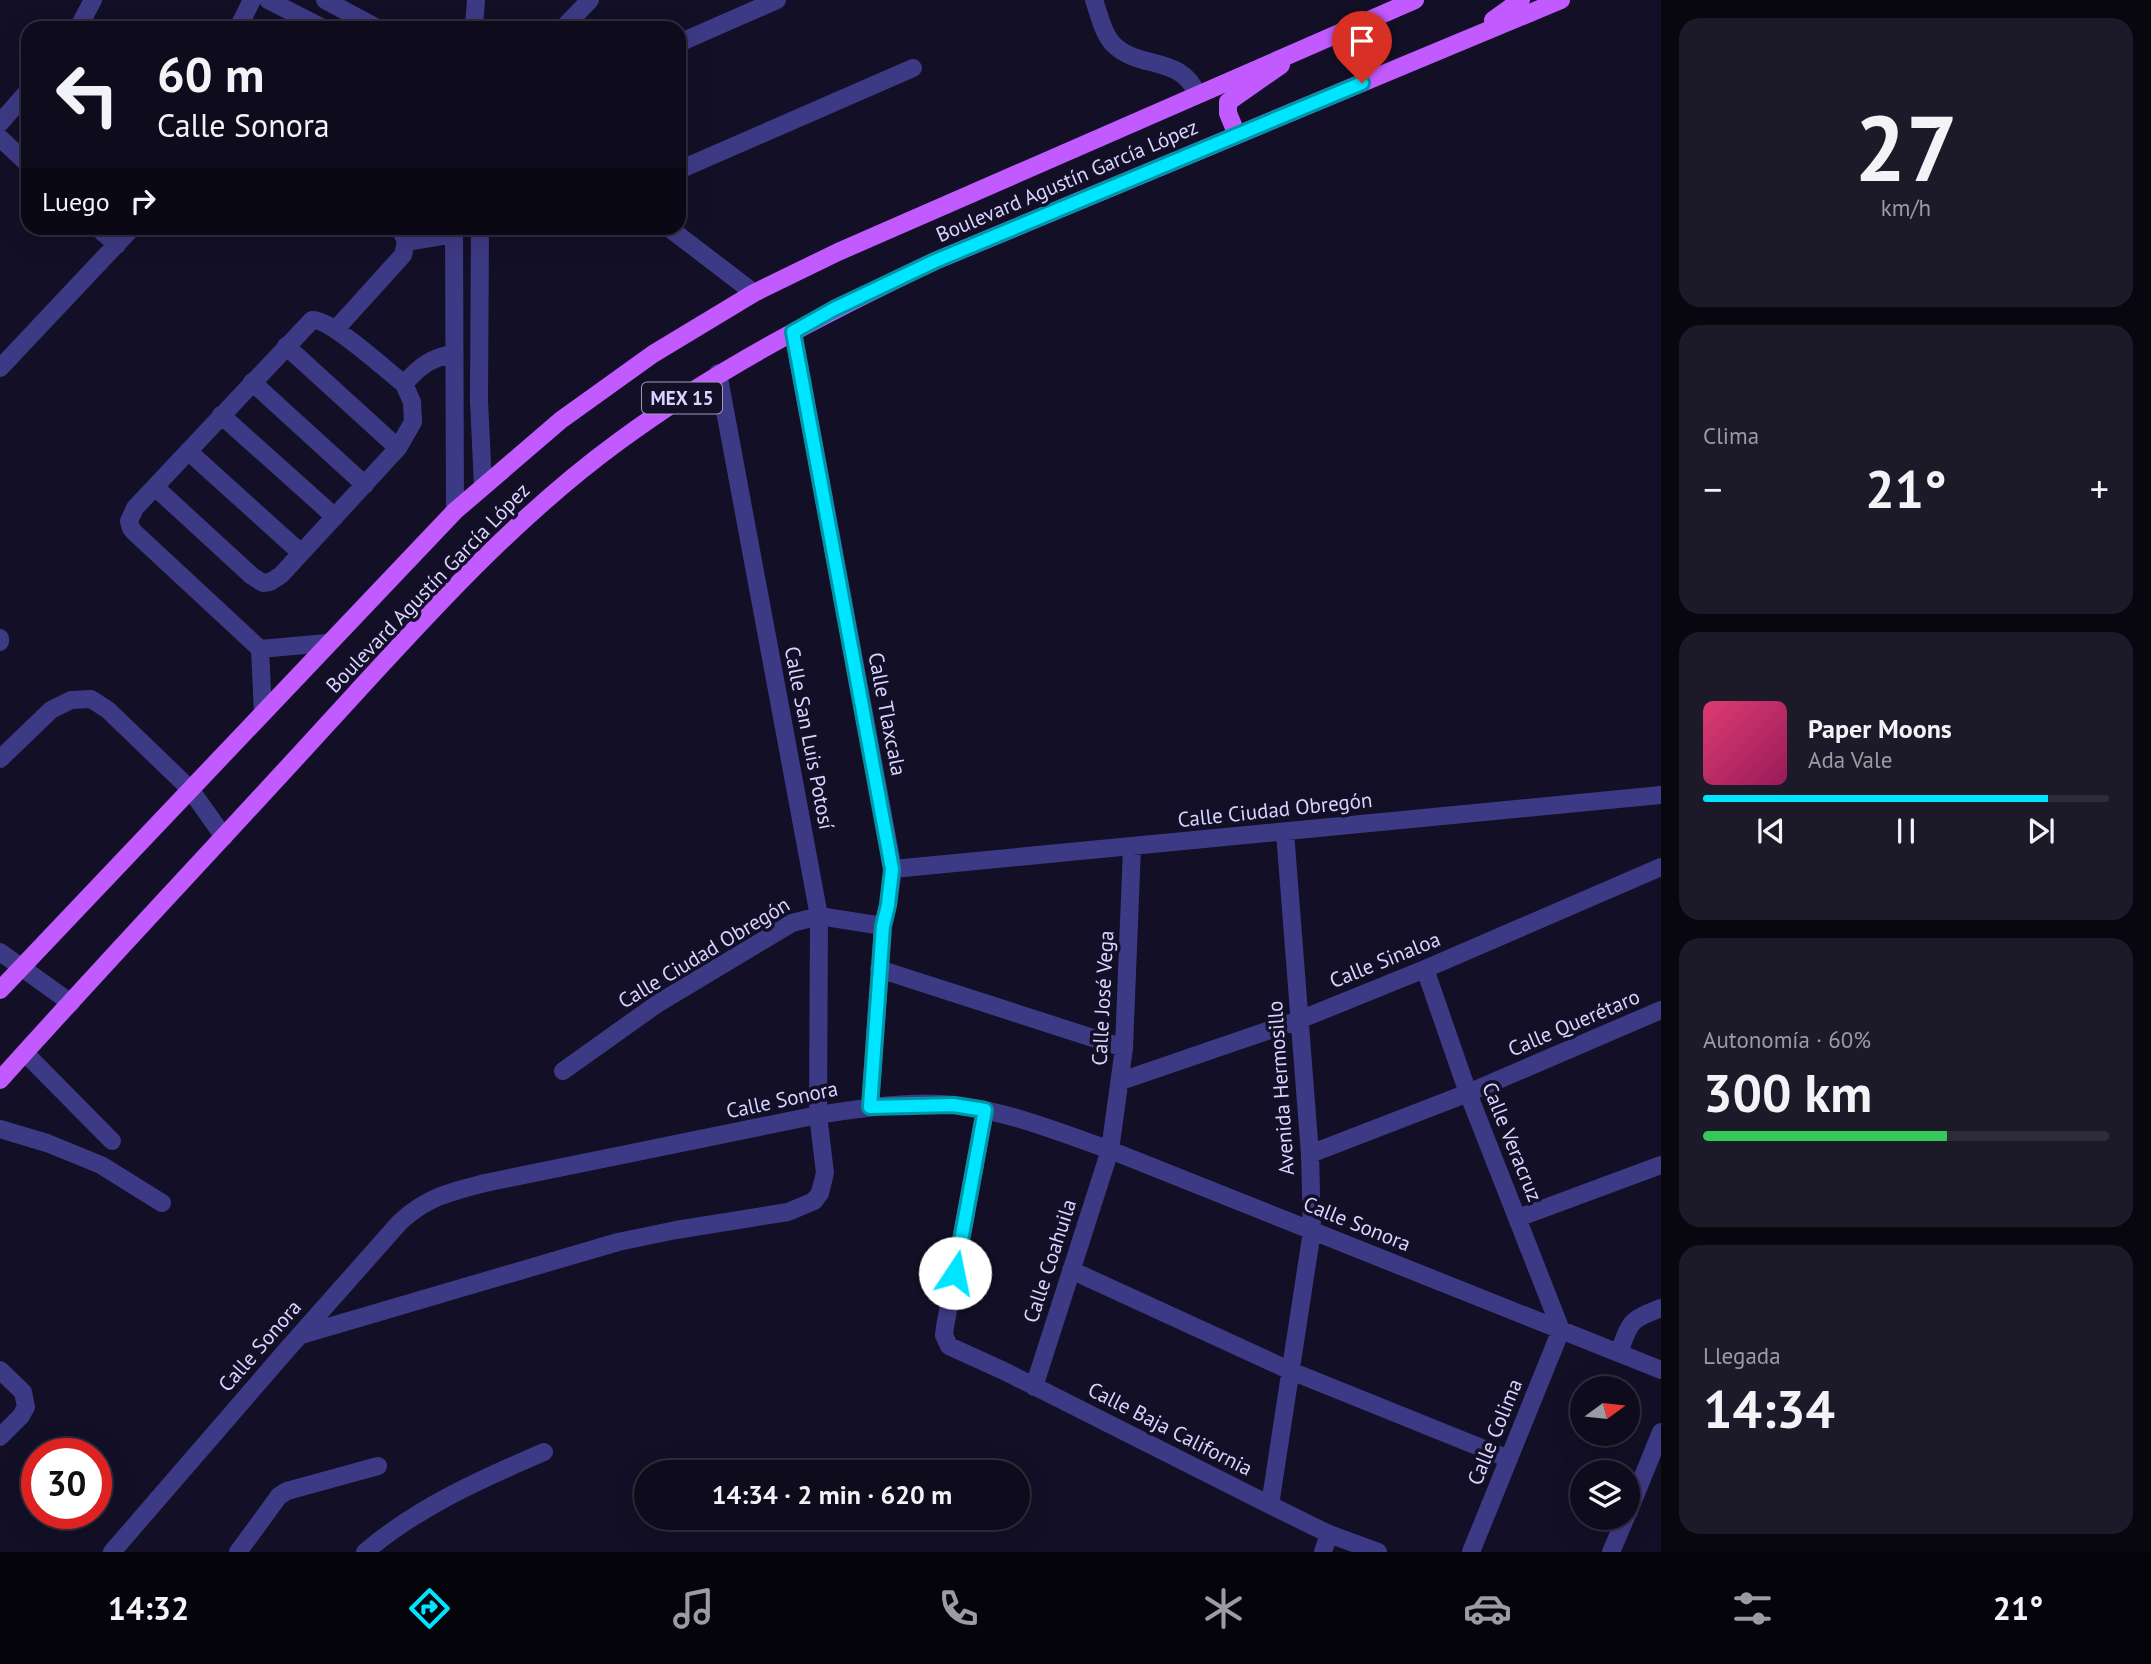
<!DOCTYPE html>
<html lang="es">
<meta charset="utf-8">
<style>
:root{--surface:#0e0b1c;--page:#1c1929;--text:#f1f3f6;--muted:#9b9ba3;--line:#2e2b3b;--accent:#00e5ff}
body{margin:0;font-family:"PT Sans",sans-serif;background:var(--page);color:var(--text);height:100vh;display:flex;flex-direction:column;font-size:26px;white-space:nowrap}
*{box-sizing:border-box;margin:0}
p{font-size:23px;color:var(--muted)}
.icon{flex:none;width:38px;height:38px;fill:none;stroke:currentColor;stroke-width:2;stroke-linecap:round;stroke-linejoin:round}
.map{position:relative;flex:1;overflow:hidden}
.panel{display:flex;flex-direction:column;gap:18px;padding:18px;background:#08060f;width:490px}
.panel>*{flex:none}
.banner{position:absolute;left:21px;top:21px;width:665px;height:214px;border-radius:21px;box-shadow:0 7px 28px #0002,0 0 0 2px var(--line);background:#0e0b1c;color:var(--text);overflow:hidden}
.needle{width:46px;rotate:75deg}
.controls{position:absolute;left:1570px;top:1376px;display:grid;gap:14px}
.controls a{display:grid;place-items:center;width:70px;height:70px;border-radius:50%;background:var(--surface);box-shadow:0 7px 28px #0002,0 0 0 2px var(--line);font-size:35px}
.speed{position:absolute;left:21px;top:1438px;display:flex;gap:14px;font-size:35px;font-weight:700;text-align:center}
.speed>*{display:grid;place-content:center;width:91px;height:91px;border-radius:50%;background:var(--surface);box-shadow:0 7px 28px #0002,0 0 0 2px var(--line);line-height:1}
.speed .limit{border:10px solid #d22;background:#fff;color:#111}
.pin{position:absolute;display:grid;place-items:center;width:60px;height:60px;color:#fff;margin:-72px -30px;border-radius:50% 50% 50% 0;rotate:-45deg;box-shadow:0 0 7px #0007}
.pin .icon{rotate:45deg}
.me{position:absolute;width:77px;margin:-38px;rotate:11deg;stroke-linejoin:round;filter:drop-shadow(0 0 5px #0008)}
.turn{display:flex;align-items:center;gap:24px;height:147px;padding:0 21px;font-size:32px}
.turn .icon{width:91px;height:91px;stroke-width:2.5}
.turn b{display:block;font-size:49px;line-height:60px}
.then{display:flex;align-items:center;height:66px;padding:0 21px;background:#0003;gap:14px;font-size:26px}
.big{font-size:52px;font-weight:800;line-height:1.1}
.panel .tile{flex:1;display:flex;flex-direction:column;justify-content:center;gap:10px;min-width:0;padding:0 24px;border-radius:21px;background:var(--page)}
.panel .dial{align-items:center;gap:0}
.dial b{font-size:91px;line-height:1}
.song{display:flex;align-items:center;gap:21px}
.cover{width:84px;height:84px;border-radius:10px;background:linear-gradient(135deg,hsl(340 70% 55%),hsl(330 70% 35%))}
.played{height:7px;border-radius:4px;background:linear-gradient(90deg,var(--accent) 85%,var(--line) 85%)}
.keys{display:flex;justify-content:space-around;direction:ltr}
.heat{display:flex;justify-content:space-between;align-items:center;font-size:38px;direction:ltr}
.charge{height:10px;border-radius:5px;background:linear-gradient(90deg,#34c759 60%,var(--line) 0)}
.trip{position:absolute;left:634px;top:1460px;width:396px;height:70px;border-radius:35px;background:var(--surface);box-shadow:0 7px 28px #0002,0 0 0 2px var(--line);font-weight:800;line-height:70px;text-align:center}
.tabs{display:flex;height:112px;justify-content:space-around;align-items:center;background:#06040b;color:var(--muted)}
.tabs .icon{width:49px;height:49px}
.tabs .current{color:var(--accent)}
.tabs b{font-size:32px;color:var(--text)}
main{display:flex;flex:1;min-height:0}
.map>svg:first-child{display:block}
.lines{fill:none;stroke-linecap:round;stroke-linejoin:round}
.minor{stroke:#3d3a85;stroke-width:18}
.major{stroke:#c25bff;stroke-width:18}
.route-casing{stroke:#0095a6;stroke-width:18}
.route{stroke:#00e5ff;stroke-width:12}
.labels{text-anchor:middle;stroke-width:7;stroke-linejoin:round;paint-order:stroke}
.shield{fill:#130f26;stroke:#9e99be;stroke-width:2}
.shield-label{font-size:19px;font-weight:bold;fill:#d9d4ff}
.street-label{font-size:21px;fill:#d9d4ff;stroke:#130f26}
</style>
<main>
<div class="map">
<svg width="1661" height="1552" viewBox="0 0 1661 1552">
<rect width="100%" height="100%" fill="#130f26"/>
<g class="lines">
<!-- minor -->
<path class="minor" d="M268 0 323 28
M325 0 377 28
M1094 0C1099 14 1103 34 1114 45 1140 70 1181 55 1197 94
M78 28 93 0
M238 28 252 0
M474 28 476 0
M563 28 590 0
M679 43 777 0
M0 123 28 91
M0 138 28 164
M679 170 913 68
M98 228 117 245
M454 228 455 511
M480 228 479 400 483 487
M669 228 754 293
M406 242 454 234
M336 329 403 255 406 242 400 228
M793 332 893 869 888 905 883 926 870 1107
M286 346 398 448
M0 368 132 228
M252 382 365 485
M221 415 335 517
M188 451 301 553
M155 487 252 576 263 583 270 582 281 575 398 448 413 422 412 402 404 384
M0 638V642
M260 649 327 643
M263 713 260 649 134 532 131 528 129 521 135 508 312 320C330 318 387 371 404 384 419 367 431 357 454 354
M0 759 51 710 71 700 91 699 108 710 190 789 224 837
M893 869 1661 795
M0 952 71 1003
M879 969 1124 1048
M1425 969 1468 1093 1561 1330 1471 1552
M25 1053 112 1141
M563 1071 657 1004 792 923 819 916 883 926
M1121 1081 1299 1020 1425 969 1661 867
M985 1110 945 1327 944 1335 949 1346 1004 1371 1270 1505 1329 1534 1378 1552
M0 1129 47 1143 101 1165 162 1203
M1310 1154 1468 1093 1661 1010
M1518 1218 1661 1165
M1071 1270 1291 1371 1509 1459
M301 1335 618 1242 676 1230 788 1212 814 1201 820 1193 825 1173 818 1115 819 916 718 373
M1619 1352C1631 1321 1629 1320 1661 1308
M0 1370 23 1392 26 1407 21 1416 0 1437
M1034 1387 1110 1150 1124 1048 1132 847
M1270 1505 1312 1231 1310 1154 1285 832
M1628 1513 1661 1432
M112 1552 284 1353 400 1222C427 1197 450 1192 485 1183L818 1115C863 1108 910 1100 956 1105 1009 1112 1060 1132 1110 1150L1661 1370
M238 1552 279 1496 287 1491 378 1466
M365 1552C418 1507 481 1479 544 1452
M1323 1552 1329 1534
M1611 1552 1626 1517"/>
<!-- major -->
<path class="major" d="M1493 20 1521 0
M1237 135 1228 113V102L1281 65
M0 990 455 511 561 420 653 354 754 293 838 252 1415 0
M0 1080C105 963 214 848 320 732 414 630 506 524 618 442 718 368 824 314 935 261L1561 0"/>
</g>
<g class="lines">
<defs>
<path id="route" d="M955 1273 985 1110 953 1105 870 1107 883 926 888 905 892 869 793 332 834 309 935 261 1362 83"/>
</defs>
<!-- route casing -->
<use href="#route" class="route-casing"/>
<!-- route -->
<use href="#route" class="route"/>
</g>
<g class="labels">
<!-- shield labels -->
<rect class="shield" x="642" y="382.5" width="80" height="31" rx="5"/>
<g class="shield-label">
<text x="682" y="405">MEX 15</text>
</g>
<!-- street labels -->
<g class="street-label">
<text transform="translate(1067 181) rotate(-23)" y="7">Boulevard Agustín García López</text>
<text transform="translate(428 588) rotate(-46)" y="7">Boulevard Agustín García López</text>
<text transform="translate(887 714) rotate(79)" y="7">Calle Tlaxcala</text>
<text transform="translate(809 738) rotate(79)" y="7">Calle San Luis Potosí</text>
<text transform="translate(1275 810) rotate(-6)" y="7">Calle Ciudad Obregón</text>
<text transform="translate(704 953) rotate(-31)" y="7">Calle Ciudad Obregón</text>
<text transform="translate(1385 960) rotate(-22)" y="7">Calle Sinaloa</text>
<text transform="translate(1103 998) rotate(-87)" y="7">Calle José Vega</text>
<text transform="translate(1574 1023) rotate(-23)" y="7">Calle Querétaro</text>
<text transform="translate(1281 1088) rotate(-94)" y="7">Avenida Hermosillo</text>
<text transform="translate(782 1100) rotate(-12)" y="7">Calle Sonora</text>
<text transform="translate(1512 1142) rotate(68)" y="7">Calle Veracruz</text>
<text transform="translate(1357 1224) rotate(22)" y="7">Calle Sonora</text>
<text transform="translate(1050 1261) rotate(-72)" y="7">Calle Coahuila</text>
<text transform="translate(260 1346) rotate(-49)" y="7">Calle Sonora</text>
<text transform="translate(1170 1429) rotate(27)" y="7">Calle Baja California</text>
<text transform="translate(1495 1432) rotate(-68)" y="7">Calle Colima</text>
</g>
</g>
</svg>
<div class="controls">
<a><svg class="needle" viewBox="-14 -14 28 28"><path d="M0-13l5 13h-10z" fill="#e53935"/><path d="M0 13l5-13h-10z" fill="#9b9ba3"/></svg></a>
<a><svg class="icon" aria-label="layers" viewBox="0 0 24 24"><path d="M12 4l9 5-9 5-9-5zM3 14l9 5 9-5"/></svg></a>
</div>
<div class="speed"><div class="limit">30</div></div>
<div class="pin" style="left:1362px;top:83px;background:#d93025"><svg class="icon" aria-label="arrive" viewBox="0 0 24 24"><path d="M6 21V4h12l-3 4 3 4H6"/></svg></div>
<svg class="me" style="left:955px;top:1273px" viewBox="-20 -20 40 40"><circle r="19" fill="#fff"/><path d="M0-13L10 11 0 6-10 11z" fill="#00e5ff"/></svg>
<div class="trip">14:34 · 2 min · 620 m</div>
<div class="banner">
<div class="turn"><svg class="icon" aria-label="left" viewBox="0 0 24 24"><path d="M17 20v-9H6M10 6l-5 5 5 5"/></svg><div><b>60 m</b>Calle Sonora</div></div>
<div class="then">Luego<svg class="icon" aria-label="right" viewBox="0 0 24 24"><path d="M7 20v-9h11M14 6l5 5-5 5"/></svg></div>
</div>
</div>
<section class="panel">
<div class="tile dial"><b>27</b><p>km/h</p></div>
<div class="tile"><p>Clima</p>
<div class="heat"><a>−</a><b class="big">21°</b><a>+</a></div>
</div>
<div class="tile">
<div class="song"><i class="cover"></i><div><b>Paper Moons</b><p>Ada Vale</p></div></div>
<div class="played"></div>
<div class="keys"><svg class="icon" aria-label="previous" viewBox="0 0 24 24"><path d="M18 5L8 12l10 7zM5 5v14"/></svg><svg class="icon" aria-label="pause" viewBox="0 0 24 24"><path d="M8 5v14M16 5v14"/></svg><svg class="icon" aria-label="next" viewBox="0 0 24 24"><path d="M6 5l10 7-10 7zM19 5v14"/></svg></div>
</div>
<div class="tile"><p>Autonomía · 60%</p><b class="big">300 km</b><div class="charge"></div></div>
<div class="tile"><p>Llegada</p><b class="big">14:34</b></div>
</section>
</main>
<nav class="tabs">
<b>14:32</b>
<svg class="icon current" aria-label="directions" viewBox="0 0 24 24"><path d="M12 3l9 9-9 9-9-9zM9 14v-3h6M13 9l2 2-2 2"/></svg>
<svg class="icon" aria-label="music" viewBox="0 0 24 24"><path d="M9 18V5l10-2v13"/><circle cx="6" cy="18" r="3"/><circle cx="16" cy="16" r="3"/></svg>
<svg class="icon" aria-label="phone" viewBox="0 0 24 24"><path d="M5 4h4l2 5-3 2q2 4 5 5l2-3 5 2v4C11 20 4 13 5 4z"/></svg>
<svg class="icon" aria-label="climate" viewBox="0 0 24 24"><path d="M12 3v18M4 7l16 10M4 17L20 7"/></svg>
<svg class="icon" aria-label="car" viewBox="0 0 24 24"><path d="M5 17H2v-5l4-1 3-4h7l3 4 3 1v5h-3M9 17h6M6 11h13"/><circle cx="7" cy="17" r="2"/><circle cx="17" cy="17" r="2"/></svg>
<svg class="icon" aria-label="filters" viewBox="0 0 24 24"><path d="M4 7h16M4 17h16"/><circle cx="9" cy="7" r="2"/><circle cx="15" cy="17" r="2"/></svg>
<b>21°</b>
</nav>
